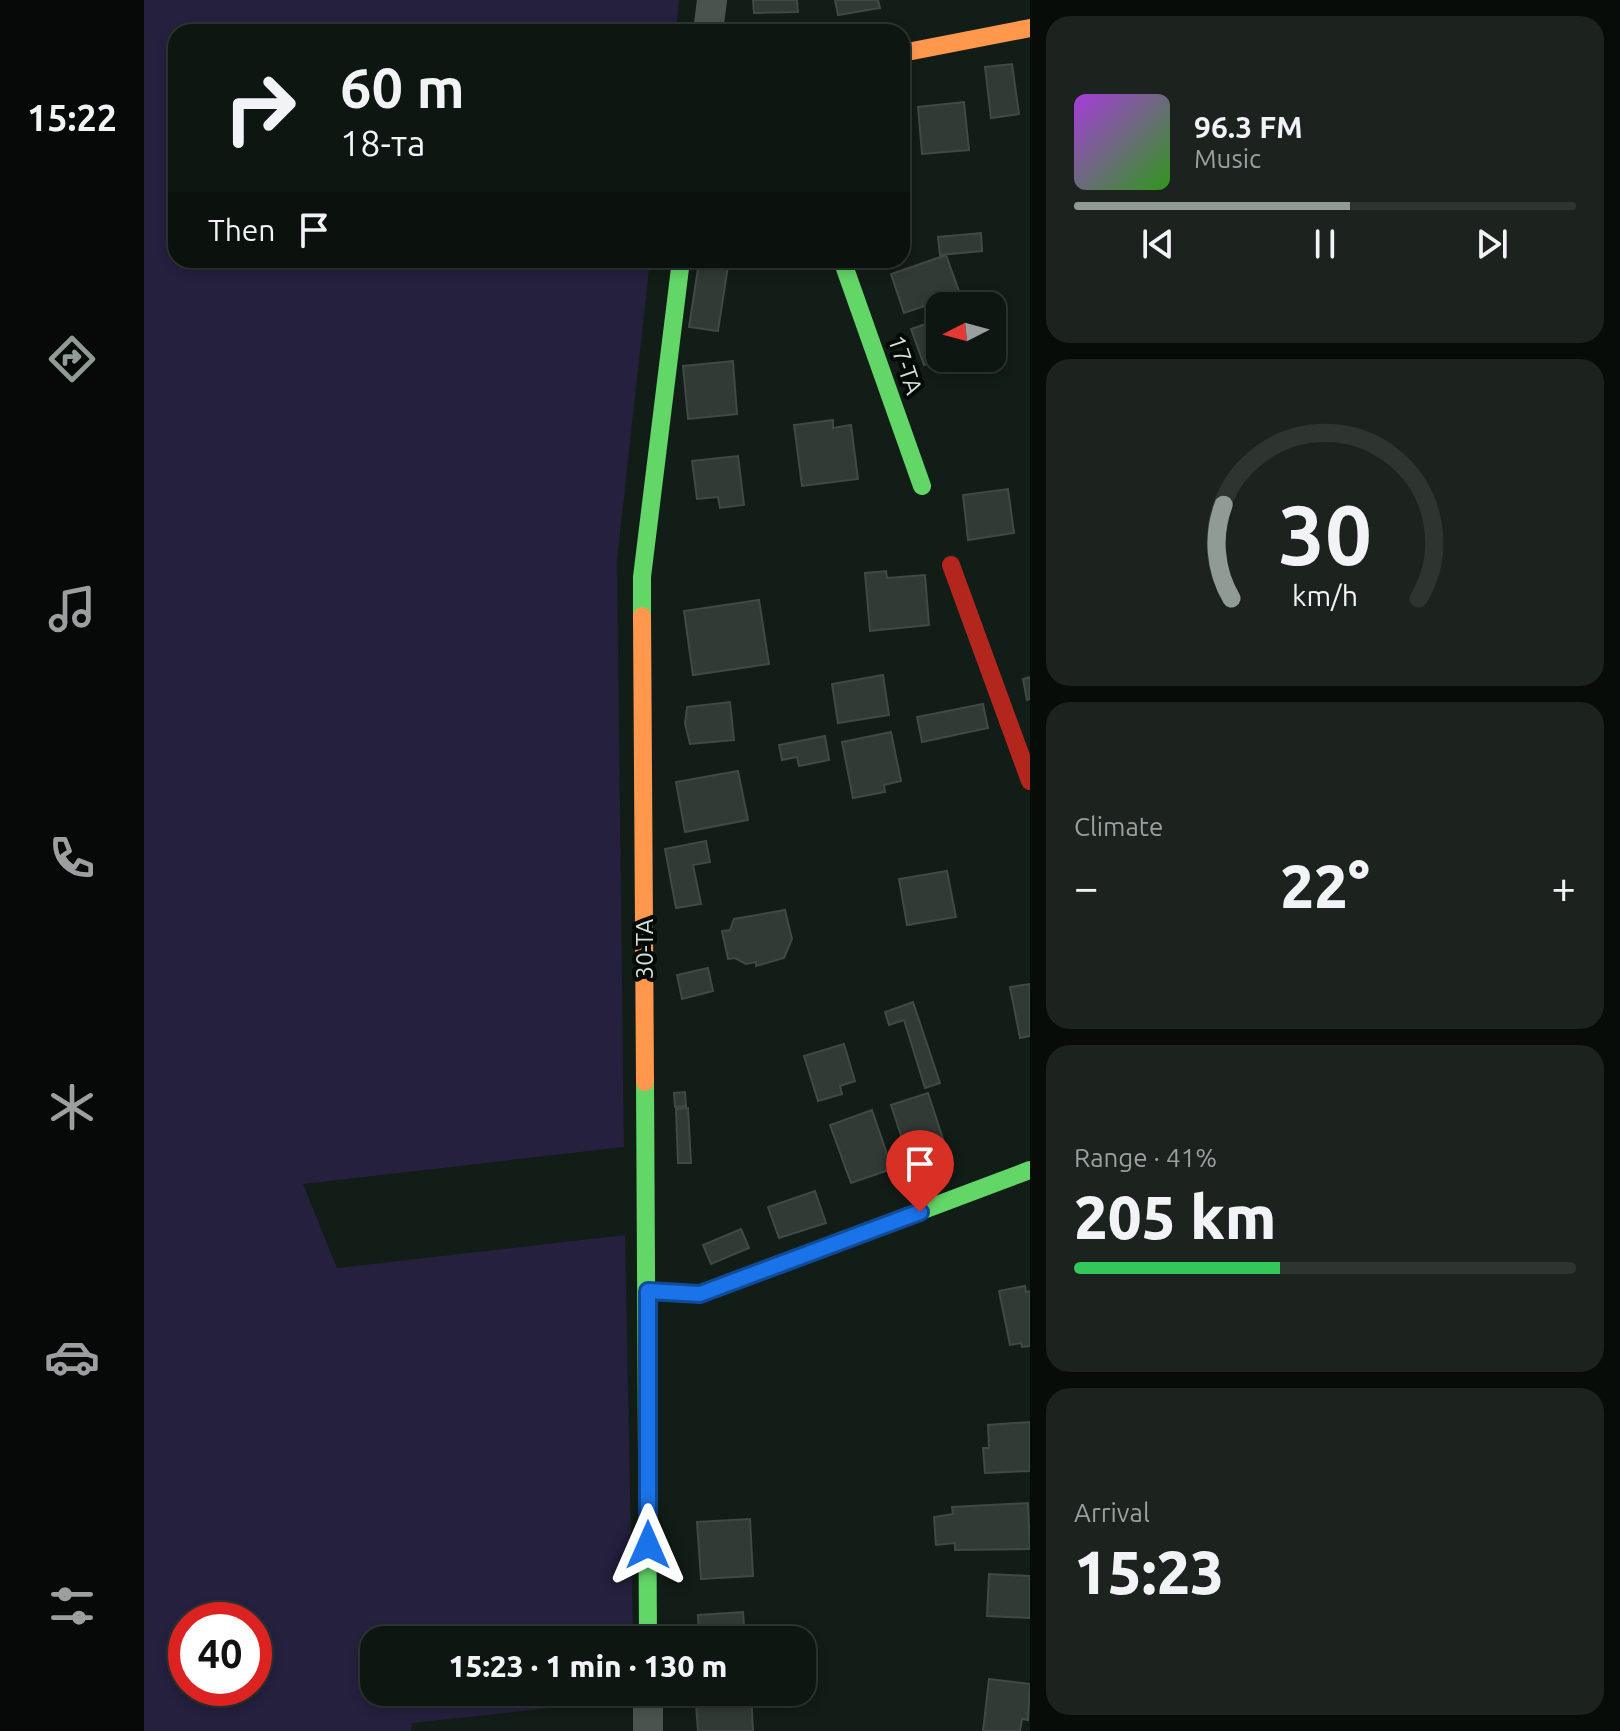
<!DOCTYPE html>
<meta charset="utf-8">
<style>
:root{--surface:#0e1611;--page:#1c231f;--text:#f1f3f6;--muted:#9b9f9f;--line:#2e3531;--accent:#8f9b94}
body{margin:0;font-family:Ubuntu,sans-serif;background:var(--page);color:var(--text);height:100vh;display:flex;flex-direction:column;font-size:30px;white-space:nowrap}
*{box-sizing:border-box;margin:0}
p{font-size:26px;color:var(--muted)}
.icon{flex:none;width:44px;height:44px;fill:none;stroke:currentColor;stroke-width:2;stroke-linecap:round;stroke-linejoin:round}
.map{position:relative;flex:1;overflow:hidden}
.panel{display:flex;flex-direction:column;gap:16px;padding:16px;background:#080c09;width:590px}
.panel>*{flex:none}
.hud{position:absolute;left:24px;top:24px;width:742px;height:244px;border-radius:24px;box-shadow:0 4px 12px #0003,0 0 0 2px var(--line);background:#0e1611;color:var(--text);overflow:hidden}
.needle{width:52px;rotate:264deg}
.buttons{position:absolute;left:782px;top:292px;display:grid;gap:16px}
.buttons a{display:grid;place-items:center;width:80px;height:80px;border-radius:16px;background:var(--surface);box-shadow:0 4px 12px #0003,0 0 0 2px var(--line);font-size:40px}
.speed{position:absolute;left:24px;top:1602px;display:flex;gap:16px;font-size:40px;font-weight:700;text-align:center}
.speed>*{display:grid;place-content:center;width:104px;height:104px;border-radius:50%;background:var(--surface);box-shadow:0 4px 12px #0003,0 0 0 2px var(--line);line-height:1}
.speed .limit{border:12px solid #d22;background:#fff;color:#111}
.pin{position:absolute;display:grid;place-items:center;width:68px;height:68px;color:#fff;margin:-82px -34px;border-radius:50% 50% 50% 0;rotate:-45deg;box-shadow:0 0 8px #0007}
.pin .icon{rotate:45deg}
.me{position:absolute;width:88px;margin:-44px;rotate:0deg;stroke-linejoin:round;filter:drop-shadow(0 0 6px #0008)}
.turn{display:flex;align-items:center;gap:28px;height:168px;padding:0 40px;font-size:36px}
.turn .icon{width:104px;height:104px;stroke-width:2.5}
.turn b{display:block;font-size:56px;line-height:68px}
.then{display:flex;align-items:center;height:76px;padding:0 40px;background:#0003;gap:16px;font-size:30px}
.big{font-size:60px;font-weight:800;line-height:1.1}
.panel .tile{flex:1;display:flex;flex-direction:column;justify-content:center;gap:12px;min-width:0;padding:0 28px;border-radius:24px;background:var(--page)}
.panel .dial{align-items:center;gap:0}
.dial svg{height:208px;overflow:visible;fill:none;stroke:var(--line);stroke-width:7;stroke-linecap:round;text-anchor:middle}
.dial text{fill:var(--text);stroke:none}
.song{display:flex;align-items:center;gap:24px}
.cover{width:96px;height:96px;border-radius:12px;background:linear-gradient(135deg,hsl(280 70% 55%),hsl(110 70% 35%))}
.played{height:8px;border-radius:4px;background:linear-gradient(90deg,var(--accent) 55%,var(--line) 55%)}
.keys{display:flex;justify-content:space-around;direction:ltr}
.heat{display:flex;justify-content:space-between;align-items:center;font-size:44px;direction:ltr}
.charge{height:12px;border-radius:6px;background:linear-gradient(90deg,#34c759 41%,var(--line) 0)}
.trip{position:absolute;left:216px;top:1626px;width:456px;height:80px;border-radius:24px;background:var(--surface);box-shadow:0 4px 12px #0003,0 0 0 2px var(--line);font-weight:800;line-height:80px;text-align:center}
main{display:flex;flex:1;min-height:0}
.tab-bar{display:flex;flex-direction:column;width:144px;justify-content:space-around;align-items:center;background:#060907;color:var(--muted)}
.tab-bar .icon{width:56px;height:56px}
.tab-bar .current{color:var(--accent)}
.tab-bar b{font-size:36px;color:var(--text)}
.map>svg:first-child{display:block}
.green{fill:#24203e;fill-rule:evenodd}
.building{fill:#323a35;stroke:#404a44;stroke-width:2}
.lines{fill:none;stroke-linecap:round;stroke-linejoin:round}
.street{stroke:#4a544e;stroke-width:30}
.fast{stroke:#63d668;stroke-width:18}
.slow{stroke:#ff974d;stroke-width:18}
.jam{stroke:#b3261e;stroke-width:18}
.route-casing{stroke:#114b97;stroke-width:20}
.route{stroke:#1a73e8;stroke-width:14}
.labels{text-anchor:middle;stroke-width:8;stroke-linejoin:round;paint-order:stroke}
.street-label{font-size:24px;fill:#d3dfd7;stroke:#030905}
</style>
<main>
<nav class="tab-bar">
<b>15:22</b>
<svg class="icon current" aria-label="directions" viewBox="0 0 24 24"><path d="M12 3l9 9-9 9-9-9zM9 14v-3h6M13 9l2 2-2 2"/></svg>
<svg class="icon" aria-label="music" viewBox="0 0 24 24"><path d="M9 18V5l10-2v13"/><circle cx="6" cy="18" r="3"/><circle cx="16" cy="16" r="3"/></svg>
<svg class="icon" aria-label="phone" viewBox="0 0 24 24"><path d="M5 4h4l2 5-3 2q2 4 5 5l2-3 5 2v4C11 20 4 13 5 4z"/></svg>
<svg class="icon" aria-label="climate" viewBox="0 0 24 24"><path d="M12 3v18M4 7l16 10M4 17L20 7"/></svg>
<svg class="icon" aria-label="car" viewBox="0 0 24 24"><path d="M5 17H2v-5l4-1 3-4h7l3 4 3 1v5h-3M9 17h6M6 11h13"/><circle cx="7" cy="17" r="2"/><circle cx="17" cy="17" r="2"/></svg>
<svg class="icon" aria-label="filters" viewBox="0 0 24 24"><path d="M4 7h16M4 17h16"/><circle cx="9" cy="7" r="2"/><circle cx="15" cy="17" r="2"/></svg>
</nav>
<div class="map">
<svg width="886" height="1731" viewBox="0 0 886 1731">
<rect width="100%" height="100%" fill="#121d17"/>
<!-- green -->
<path class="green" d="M0 0H535L532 32H32V260H506L473 560 480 1147 159 1184 193 1268 481 1235 489 1640H230V1692H490V1699L268 1723 267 1731H0ZM42 1620H110V1688H42Z"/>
<!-- building -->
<path class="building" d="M609 0H653L654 12 610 13Z
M691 0H734L736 8 694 15Z
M868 64 875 114 847 118 841 67Z
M758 85 762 123 758 124Z
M820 102 825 150 778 154 774 107Z
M837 233 838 251 796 255 794 237Z
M802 255 816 294 760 313 747 274Z
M555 260H593V265Z
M555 262 584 266 574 331 545 327Z
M796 319V358H800L780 365 767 329Z
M589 361 593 414 544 419 539 366Z
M689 420V428L707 425 714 479 658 486 650 425Z
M594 456 600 505 576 508 574 497 553 499 548 461Z
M864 489 870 533 824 540 819 495Z
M742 571 743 578 781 575 785 625 726 631 721 573Z
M615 600 625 664 549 675 540 611Z
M739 675 745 715 694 723 688 684Z
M886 677V699L883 700 879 679Z
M586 702 590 740 546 744 541 724 543 707Z
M839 704 844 728 778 742 773 717Z
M747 732 757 781 740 785 741 792 709 798 698 742Z
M681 736 685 760 655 766 653 757 638 760 635 745Z
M594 771 604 820 541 832 532 782Z
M562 841 566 862 549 865 557 904 532 908 521 849Z
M803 871 812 917 763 925 755 879Z
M641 910 648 939 640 958 612 966V962L602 964 591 958 584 959 578 931 586 930 590 919Z
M564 968 569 991 538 999 533 975Z
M886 984V1036L876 1038 866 987Z
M769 1002 796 1083 781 1088 760 1020 745 1025 741 1012Z
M700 1044 711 1081 696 1086 698 1094 674 1101 660 1056Z
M541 1092 542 1106 531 1107 530 1093Z
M784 1093 803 1151 766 1163 747 1105Z
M544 1108 547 1163H534L532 1109Z
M728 1110 748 1169 707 1183 686 1125Z
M671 1191 682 1223 635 1238 624 1207Z
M597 1229 605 1248 567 1264 559 1245Z
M881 1286 882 1292 886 1291V1346L878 1347 877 1343 866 1345 855 1291Z
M886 1422V1471L841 1473 839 1448H845L844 1425Z
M884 1503 886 1549 811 1550V1543L792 1545 790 1517 809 1514 808 1507Z
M606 1519 609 1576 557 1579 553 1522Z
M845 1574 886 1576V1618L843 1616Z
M599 1612 601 1640H555L554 1615Z
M845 1679 886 1684 884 1720 878 1719 876 1731H839Z
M560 1692H607L609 1731H554L552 1704H561Z"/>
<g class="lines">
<!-- street -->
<path class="street" d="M564 32 568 0
M504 1692V1731"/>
<!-- fast -->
<path class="fast" d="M698 260 778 486
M498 616V577L537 260
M501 1082 504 1640
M504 1291 556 1294 886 1170"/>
<!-- slow -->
<path class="slow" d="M758 53 886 28
M498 616 501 1082"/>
<!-- jam -->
<path class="jam" d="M807 565 886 781"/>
</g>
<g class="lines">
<defs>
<path id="route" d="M504 1545V1291L556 1294 776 1212"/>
</defs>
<!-- route casing -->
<use href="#route" class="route-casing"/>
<!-- route -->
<use href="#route" class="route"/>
</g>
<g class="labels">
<!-- street labels -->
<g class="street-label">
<text transform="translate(761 365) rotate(71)" y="8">17-ТА</text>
<text transform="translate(501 949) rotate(-90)" y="8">30-ТА</text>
</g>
</g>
</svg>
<div class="buttons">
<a><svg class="needle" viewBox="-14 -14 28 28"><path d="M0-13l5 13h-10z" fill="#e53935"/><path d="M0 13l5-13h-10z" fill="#9b9f9f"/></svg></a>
</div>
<div class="speed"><div class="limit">40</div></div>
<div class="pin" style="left:776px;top:1212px;background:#d93025"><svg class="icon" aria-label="arrive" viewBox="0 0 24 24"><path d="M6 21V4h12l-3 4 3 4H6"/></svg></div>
<svg class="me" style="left:504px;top:1545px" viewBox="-20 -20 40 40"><path d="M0-17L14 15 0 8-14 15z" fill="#1a73e8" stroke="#fff" stroke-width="4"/></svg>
<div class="trip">15:23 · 1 min · 130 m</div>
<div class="hud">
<div class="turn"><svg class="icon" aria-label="right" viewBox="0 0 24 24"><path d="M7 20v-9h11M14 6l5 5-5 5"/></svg><div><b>60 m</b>18-та</div></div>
<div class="then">Then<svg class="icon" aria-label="arrive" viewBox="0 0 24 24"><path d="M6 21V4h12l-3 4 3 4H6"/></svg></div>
</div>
</div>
<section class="panel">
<div class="tile">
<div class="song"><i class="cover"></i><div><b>96.3 FM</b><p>Music</p></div></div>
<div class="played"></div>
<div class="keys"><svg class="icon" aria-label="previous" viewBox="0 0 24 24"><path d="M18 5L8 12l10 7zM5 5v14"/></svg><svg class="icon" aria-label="pause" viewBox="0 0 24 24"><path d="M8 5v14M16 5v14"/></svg><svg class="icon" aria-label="next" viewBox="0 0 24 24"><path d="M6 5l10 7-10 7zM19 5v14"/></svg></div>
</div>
<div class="tile dial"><svg viewBox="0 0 100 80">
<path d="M14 69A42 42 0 1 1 86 69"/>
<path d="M14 69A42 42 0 0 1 11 33" stroke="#8f9b94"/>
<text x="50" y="56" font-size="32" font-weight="700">30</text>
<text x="50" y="72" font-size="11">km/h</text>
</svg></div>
<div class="tile"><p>Climate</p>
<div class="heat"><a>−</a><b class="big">22°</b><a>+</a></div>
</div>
<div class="tile"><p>Range · 41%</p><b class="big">205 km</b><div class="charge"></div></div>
<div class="tile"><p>Arrival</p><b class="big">15:23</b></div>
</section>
</main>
